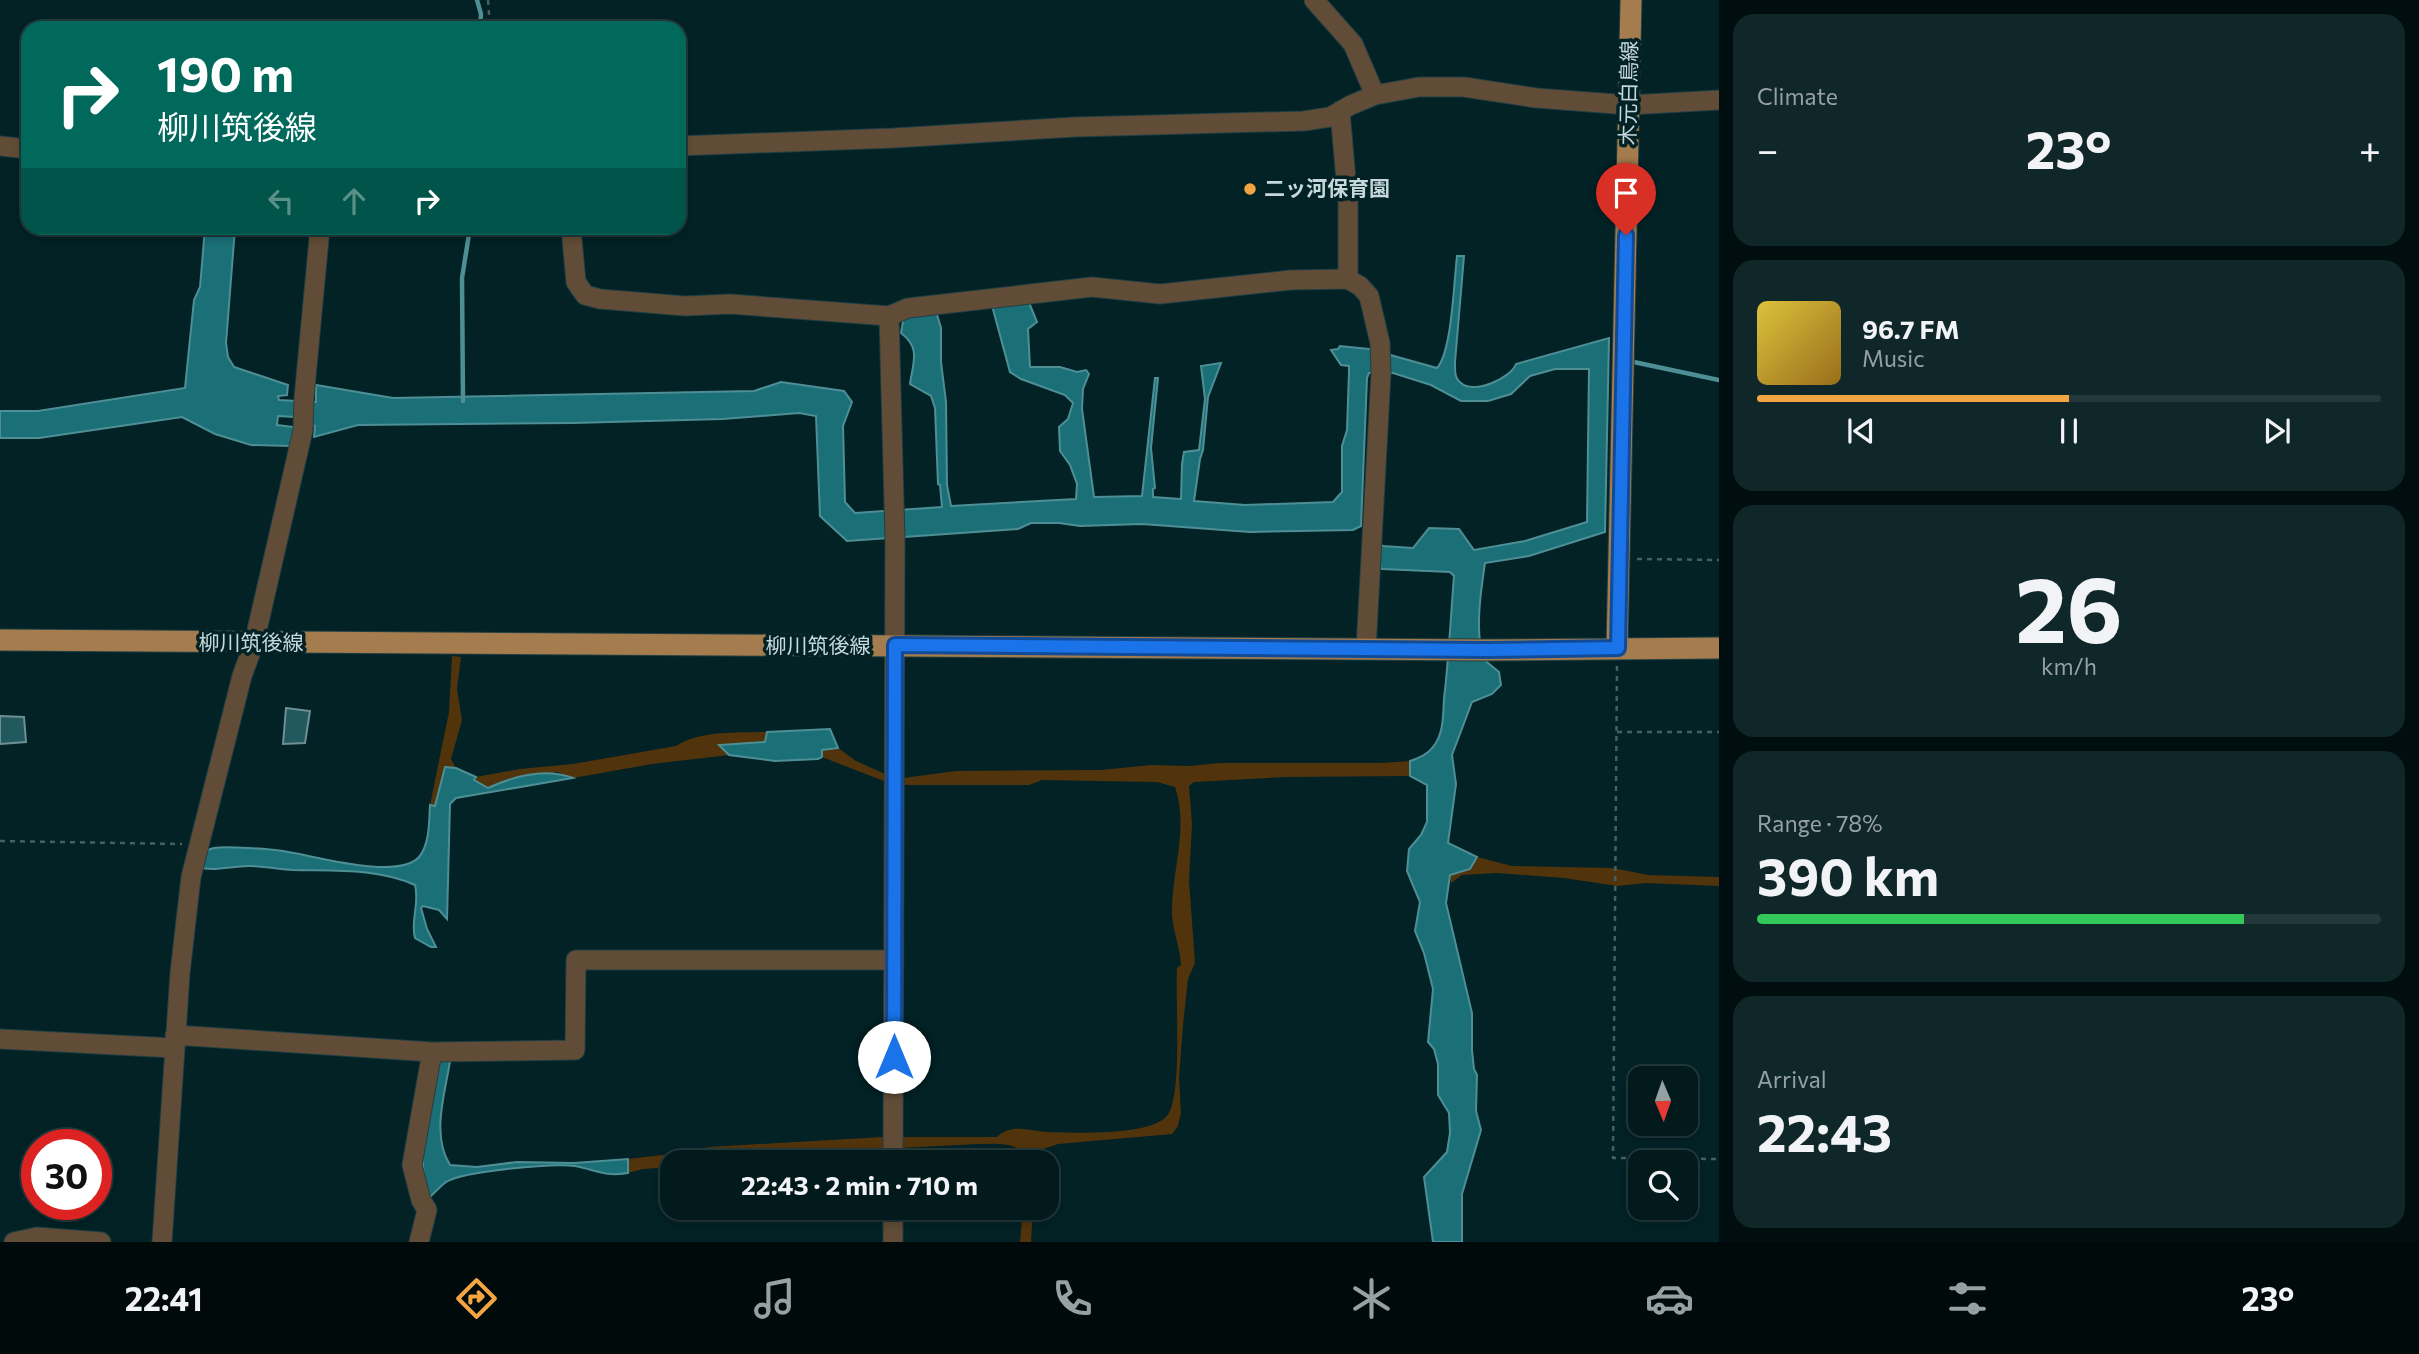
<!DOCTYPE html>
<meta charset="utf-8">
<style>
:root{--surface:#021a1c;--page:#102729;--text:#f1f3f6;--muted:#96a1a3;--line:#23383b;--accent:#f2a541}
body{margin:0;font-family:Commissioner,"Noto Sans JP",sans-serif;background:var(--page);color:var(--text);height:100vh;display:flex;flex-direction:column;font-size:26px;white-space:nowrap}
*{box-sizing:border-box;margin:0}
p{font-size:23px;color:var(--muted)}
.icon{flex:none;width:38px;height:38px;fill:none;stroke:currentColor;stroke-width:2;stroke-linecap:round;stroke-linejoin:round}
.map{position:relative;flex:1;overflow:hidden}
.drawer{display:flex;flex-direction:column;gap:14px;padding:14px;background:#010e0f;width:700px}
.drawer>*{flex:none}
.top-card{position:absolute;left:21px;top:21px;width:665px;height:214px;border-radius:21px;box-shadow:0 4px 10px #0003,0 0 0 2px var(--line);background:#00695c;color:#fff;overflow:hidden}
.needle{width:46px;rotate:178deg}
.fabs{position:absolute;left:1628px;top:1066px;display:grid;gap:14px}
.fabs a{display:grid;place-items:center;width:70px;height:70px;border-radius:14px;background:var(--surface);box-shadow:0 4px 10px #0003,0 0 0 2px var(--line);font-size:35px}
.speed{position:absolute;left:21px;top:1129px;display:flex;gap:14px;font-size:35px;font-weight:700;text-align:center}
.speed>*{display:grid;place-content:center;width:91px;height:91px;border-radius:50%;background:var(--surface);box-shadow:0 4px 10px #0003,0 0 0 2px var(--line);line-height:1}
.speed .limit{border:10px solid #d22;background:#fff;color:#111}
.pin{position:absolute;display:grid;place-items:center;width:60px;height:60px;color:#fff;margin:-72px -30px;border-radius:50% 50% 50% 0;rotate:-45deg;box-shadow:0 0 7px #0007}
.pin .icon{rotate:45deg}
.me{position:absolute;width:77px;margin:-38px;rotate:0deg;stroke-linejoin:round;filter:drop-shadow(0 0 5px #0008)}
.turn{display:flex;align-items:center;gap:24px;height:147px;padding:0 21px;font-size:32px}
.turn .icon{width:91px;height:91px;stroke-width:2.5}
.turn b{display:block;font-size:49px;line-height:60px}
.lanes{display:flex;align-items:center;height:66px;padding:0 21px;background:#0003;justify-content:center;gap:35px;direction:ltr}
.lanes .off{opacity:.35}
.big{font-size:52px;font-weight:700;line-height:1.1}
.drawer .tile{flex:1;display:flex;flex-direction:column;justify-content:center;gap:10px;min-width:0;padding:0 24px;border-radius:21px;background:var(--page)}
.drawer .dial{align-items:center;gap:0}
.dial b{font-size:91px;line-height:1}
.song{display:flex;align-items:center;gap:21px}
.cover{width:84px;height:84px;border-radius:10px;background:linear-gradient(135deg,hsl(50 70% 55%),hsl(40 70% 35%))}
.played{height:7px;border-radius:4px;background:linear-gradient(90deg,var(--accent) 50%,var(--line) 50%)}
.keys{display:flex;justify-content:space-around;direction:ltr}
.heat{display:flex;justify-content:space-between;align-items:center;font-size:38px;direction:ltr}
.charge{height:10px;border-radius:5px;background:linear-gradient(90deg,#34c759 78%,var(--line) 0)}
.trip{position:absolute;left:660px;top:1150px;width:399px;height:70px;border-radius:21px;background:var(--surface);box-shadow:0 4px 10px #0003,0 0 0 2px var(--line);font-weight:700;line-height:70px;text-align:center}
.tabs{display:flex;height:112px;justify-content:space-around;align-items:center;background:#010a0b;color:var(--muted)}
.tabs .icon{width:49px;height:49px}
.tabs .selected{color:var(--accent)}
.tabs b{font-size:32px;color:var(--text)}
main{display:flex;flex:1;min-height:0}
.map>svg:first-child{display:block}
.green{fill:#52340c}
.water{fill:#1b7078;stroke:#4e8f95;stroke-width:2}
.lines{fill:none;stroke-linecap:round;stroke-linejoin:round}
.stream{stroke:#4e8f95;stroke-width:4.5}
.building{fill:#22595f;stroke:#6e8f93;stroke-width:2}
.minor-casing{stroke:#213f43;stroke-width:21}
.major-casing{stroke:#213f43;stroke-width:23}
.path{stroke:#456063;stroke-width:2.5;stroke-dasharray:5 5;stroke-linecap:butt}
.minor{stroke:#614d37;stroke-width:19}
.major{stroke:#a57c4d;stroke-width:21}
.route-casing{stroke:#114b97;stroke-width:18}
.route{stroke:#1a73e8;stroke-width:12}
.poi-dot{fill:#f2a541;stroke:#022226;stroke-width:2.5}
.labels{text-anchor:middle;stroke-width:7;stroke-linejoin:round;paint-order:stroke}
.street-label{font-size:21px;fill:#c6d8da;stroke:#022226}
.poi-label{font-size:21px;font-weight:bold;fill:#c6d8da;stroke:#022226;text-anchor:start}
</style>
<main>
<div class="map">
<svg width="1719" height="1242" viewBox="0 0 1719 1242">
<rect width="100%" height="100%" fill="#022226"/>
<!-- green -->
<path class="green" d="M452 656 461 657 457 689 462 720 451 759 456 768 445 767 434 807 430 805 449 712Z
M767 732 765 742 720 746 729 755 652 764 573 778 557 772 508 779 488 788 474 780 476 777 520 769 573 764 676 746C701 730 738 733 767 732Z
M838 748 856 761 896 779 956 771 1101 770 1151 765 1190 766 1219 763H1381L1410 761V776L1285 777 1194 782 1189 786 1192 824 1189 881 1195 963 1188 979 1183 1025 1179 1078 1181 1113 1178 1126 1172 1134 1058 1144 1037 1151 1036 1162H1027C1022 1140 996 1144 977 1144L763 1155 733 1162H672V1167L643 1169 628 1173V1159L680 1153 709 1147 882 1137H997C1012 1123 1029 1131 1047 1132 1073 1133 1150 1136 1167 1116 1183 1097 1175 998 1177 968L1181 965C1180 946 1172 930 1172 911 1172 869 1189 828 1175 787L1157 782 1042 780 1029 785H894L822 757V750Z
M1477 857 1512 866 1613 868 1648 875 1719 877V886L1646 883 1617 886 1564 878 1497 873 1462 875 1451 883 1450 875 1470 868Z
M1023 1208H1033L1031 1242H1020Z"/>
<!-- water -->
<path class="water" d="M205 228H235L226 343 228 357 234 367 288 385 287 395 278 396 279 400 316 402V385L393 398 754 391 781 382 844 391 852 402 843 426 845 502 855 513 942 507 940 485 938 484 935 408 931 396 910 384C913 362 921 348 901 333L904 315 935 308 941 328V362L946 402 947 485 951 506 1076 499 1077 484 1070 465 1060 451 1059 427 1068 419 1073 403 1065 395 1021 379 1010 372 991 302 1028 300 1037 322 1028 329 1030 367H1060L1077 372 1086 370 1089 374 1083 389 1082 409 1094 497 1142 496 1155 378H1158L1151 448 1155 488 1153 489V497L1181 499 1182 464 1184 452 1199 450 1205 399 1201 366 1221 363 1208 397 1203 450 1200 459 1194 501 1245 505 1333 502 1342 492V446L1347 430 1349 372V366L1341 365 1331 350 1338 349 1340 346 1369 349 1437 368C1452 352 1454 280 1457 256H1464L1455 362C1455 369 1454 378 1461 383 1474 395 1511 378 1516 364L1609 338 1605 532 1529 556 1485 563C1480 596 1476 625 1482 658L1499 672 1501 685 1492 694 1472 702 1452 755 1456 784 1448 843 1477 857 1470 869 1450 875 1446 903 1472 1013V1050L1474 1069 1477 1075 1476 1111 1481 1130 1462 1194V1242H1433L1424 1177 1447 1152 1450 1133 1449 1113 1438 1095V1064L1434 1049 1428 1042 1433 989 1424 953 1415 931 1420 902 1407 871 1409 849 1421 835 1427 822V785L1410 776V761C1418 758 1427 755 1433 747 1446 731 1442 709 1445 690 1449 652 1451 614 1454 576L1450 572 1382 569 1373 561 1377 543 1383 546 1413 548 1429 528 1459 529 1474 550 1525 541 1587 522 1589 369H1555L1530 376 1511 394 1488 401H1461L1431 385 1393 373H1369L1367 378 1361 526 1353 530 1250 532 1142 524 1080 526 1059 523H1031L1018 529 847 541 820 516 816 416 799 413 723 419 573 423 358 425 314 437 315 426 295 420V417L278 416 277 425 294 427 291 446 251 445 215 434 182 417 39 438H0V411H38L185 388 194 300 200 287Z
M830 729 838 748 822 750V757L818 759 775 761 729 755 719 745 765 742 767 732Z
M445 767 456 768 476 777 474 780 488 788C514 776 546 768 573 778L456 798 450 804 447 919 439 910 423 906 421 908 427 929 436 947H431L415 938C410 921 420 904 415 885 378 868 333 871 293 870 278 869 264 866 249 866 229 866 218 872 196 867L199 854C203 852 209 849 214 848 227 846 269 849 283 851 312 855 397 881 419 857 430 844 429 820 430 805L435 806Z
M439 1060 450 1061C445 1094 431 1135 450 1165L477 1167 517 1162 574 1163 628 1159V1173C603 1177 597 1170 575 1166 553 1163 464 1171 446 1182 441 1186 435 1192 430 1197L426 1195 421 1145Z"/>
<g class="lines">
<!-- stream -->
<path class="stream" d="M477 0 481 14 480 28
M1629 361 1719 380
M463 401 462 278 470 228"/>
</g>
<!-- building -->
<path class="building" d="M286 708 310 711 305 743 283 744Z
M0 716 24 717 26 742 0 744Z"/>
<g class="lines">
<defs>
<path id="minor" d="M1314 0 1353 44 1375 95
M1340 111 1348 203V279
M0 146 28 149
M679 146 894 138 1075 127 1304 121 1330 117 1351 105 1375 95 1419 87H1464L1536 98 1629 105 1719 100
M571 228 576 282 585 295 600 299 685 306 730 304 889 316 908 308 1092 287 1160 294 1291 280 1348 279 1360 286 1369 296 1380 343 1381 374 1366 649
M889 316 895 540 893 1162
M175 1035 432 1052 575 1050 576 960H894
M0 1039 174 1048
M893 1208V1242
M14 1242 37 1237 101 1242
M162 1242 180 973 191 877 242 676 254 643 303 430 304 398 320 228
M419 1242 427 1210 421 1200 412 1165 432 1052"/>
<path id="major" d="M0 640 1487 650 1719 648
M1617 648 1631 0"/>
</defs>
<!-- minor casing -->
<use href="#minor" class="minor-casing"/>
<!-- major casing -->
<use href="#major" class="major-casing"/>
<!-- path -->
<path class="path" d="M488 0 490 28
M1637 559 1719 560
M1617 666 1613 1158 1719 1159
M1617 732H1719
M0 841 182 844"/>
<!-- minor -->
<use href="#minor" class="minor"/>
<!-- major -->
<use href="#major" class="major"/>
</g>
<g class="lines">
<defs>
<path id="route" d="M894 1057 895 645 1487 650 1618 648 1626 235"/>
</defs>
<!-- route casing -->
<use href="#route" class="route-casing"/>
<!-- route -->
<use href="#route" class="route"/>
</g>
<!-- markers -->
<circle class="poi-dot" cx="1250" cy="189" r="7"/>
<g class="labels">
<!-- street labels -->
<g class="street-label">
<text transform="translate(1629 93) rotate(-89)" y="7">木元白鳥線</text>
<text x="251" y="650">柳川筑後線</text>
<text x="818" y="653">柳川筑後線</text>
</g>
<!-- poi labels -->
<g class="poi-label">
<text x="1264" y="196">二ッ河保育園</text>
</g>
</g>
</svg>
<div class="fabs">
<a><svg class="needle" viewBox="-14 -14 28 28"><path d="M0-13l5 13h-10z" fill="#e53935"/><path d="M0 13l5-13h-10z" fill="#96a1a3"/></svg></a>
<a><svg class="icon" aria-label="search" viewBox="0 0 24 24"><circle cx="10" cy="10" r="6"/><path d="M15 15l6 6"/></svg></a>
</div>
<div class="speed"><div class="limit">30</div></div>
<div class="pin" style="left:1626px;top:235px;background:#d93025"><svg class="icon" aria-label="arrive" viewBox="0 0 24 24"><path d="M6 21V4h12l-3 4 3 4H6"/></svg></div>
<svg class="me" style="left:894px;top:1057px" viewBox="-20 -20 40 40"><circle r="19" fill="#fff"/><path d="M0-13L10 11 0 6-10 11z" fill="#1a73e8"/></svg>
<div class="trip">22:43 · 2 min · 710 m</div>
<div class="top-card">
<div class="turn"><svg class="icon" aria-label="right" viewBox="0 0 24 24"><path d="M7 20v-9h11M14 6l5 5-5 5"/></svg><div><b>190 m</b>柳川筑後線</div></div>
<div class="lanes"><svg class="icon off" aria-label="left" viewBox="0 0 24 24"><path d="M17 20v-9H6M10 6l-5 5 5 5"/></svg><svg class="icon off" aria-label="ahead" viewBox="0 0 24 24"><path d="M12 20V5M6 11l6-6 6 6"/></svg><svg class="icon" aria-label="right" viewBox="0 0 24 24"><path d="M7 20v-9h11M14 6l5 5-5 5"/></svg></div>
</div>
</div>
<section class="drawer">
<div class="tile"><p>Climate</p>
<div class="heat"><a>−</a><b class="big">23°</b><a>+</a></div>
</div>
<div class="tile">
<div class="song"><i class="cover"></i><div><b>96.7 FM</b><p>Music</p></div></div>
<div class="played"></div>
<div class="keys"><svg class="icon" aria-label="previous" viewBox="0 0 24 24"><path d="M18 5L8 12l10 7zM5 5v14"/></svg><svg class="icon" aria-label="pause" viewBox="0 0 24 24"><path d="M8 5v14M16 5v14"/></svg><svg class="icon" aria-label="next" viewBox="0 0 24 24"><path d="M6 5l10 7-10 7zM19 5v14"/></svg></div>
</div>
<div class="tile dial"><b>26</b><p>km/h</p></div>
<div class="tile"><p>Range · 78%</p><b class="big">390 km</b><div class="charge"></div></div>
<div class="tile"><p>Arrival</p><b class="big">22:43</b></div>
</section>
</main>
<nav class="tabs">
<b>22:41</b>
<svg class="icon selected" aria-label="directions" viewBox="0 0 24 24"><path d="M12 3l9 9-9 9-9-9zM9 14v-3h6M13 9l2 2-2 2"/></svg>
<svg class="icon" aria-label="music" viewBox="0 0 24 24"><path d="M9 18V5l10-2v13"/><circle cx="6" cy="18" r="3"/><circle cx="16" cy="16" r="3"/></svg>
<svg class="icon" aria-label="phone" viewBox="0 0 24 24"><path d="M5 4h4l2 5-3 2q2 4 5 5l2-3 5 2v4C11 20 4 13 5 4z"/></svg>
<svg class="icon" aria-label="climate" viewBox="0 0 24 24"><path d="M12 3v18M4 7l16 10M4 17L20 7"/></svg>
<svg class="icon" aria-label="car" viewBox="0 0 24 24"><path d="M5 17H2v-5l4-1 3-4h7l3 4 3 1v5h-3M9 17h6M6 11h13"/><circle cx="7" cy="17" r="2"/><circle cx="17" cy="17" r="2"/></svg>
<svg class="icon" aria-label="filters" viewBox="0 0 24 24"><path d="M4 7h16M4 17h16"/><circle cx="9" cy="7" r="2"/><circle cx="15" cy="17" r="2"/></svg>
<b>23°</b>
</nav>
